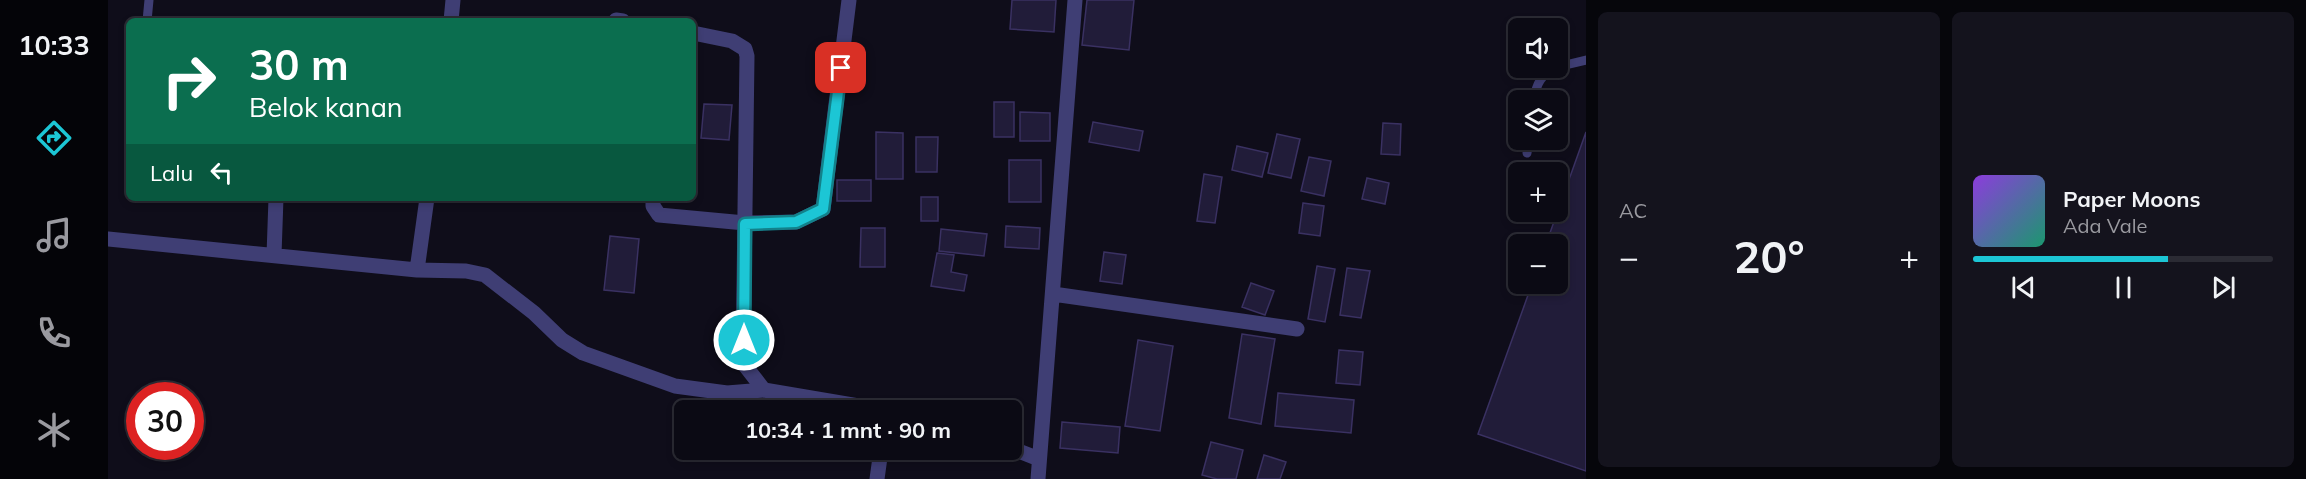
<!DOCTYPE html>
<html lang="id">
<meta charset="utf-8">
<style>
:root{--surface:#0b0a14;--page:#14131d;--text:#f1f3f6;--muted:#9a9aa0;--line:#2b2b34;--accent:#1cc6d5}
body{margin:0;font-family:Mulish,sans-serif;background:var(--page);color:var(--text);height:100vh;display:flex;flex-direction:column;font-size:22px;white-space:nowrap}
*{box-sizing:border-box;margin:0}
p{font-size:20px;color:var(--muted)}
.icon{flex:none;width:33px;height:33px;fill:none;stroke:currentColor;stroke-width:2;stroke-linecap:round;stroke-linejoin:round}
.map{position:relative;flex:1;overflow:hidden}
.panel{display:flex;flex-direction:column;gap:12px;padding:12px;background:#06060b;width:720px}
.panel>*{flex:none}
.banner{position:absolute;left:18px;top:18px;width:570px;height:183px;border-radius:9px;box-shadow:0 3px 9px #0003,0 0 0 2px var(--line);background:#0b6e4f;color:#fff;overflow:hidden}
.buttons{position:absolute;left:1400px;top:18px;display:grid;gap:12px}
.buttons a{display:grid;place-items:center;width:60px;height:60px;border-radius:9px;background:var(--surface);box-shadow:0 3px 9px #0003,0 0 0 2px var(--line);font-size:30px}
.speed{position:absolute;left:18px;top:382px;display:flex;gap:12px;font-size:30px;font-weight:700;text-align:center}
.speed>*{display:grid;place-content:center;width:78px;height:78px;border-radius:50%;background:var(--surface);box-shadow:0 3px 9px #0003,0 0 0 2px var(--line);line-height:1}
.speed .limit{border:9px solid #d22;background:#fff;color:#111}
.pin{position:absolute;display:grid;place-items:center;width:51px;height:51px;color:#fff;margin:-26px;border-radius:12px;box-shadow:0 3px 9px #0006}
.me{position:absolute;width:66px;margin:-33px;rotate:0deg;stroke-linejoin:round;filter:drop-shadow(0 0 4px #0008)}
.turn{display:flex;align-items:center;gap:21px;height:126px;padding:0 24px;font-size:27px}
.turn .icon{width:78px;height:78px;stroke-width:2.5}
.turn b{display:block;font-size:42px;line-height:51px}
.then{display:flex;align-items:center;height:57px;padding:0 24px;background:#0003;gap:12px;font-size:22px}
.big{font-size:45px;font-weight:700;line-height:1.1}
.panel .widget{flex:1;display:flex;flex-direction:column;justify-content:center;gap:9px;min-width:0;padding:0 21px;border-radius:9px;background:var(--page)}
.song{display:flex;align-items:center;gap:18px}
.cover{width:72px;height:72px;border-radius:9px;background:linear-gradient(135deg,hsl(270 70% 55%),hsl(160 70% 35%))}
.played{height:6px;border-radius:3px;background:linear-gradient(90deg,var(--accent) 65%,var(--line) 65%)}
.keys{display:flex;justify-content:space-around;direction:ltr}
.heat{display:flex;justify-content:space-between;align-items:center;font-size:33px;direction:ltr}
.panel .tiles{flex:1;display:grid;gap:12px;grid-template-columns:repeat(2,1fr)}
.trip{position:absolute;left:566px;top:400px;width:348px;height:60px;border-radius:9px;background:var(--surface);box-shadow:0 3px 9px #0003,0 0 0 2px var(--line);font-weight:700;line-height:60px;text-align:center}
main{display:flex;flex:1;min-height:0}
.dock{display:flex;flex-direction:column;width:108px;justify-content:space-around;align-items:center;background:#040408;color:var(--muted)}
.dock .icon{width:42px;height:42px}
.dock .on{color:var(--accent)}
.dock b{font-size:27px;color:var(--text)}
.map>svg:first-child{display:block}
.building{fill:#211c39;stroke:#3a3162;stroke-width:1.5}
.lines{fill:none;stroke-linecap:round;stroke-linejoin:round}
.lane{stroke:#3f3e74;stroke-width:9}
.street{stroke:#3f3e74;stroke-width:15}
.route-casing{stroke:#12818a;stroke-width:15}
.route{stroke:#1cc6d5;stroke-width:10}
</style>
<main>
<nav class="dock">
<b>10:33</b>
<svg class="icon on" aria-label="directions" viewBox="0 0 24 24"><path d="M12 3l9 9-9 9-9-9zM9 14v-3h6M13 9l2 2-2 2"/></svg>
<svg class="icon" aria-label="music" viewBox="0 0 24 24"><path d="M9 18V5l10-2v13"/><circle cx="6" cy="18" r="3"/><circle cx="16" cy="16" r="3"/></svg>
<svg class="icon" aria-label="phone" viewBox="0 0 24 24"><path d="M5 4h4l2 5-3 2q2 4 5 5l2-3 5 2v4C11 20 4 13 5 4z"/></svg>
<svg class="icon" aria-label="climate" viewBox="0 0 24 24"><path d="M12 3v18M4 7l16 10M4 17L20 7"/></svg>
</nav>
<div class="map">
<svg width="1478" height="479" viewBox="0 0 1478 479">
<rect width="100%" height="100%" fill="#0f0d1a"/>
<!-- building -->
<path class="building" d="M904 0H948L946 32 902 29Z
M979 0H1026L1021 50 974 45Z
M886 102H906V137H886Z
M596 104 624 105 621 140 593 138Z
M912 112 942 113V141H912Z
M985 122 1035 131 1031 151 981 142Z
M1275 123 1293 124 1292 155 1273 154Z
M768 132 795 133V179H768Z
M1478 132V471L1370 434 1424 284H1449V244H1438Z
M1169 134 1192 139 1183 178 1160 173Z
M808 137H830L829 172H808Z
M1129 146 1160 153 1154 177 1124 170Z
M1201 157 1223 161 1216 196 1193 191Z
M901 160H933V202H901Z
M1096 174 1114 177 1107 223 1089 221Z
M1259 178 1281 183 1277 204 1254 199Z
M729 180H763V201H729Z
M813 197H830V221H813Z
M1195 203 1216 206 1212 236 1191 233Z
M898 226 932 228 931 249 897 247Z
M753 228H777V267H752Z
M833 229 879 234 876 256 831 251Z
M502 236 531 239 526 293 496 290Z
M996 252 1018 255 1014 284 992 281Z
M829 253 846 255 843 272 859 275 856 291 823 286Z
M1209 266 1227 269 1217 322 1200 319Z
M1239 268 1262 271 1253 318 1232 315Z
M1143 283 1166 291 1157 315 1134 307Z
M1134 334 1167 339 1153 424 1121 418Z
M1030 340 1065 346 1052 431 1017 426Z
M1231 350 1255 352 1252 385 1228 383Z
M1170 393 1246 400 1243 433 1167 426Z
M954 422 1012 427 1010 453 952 448Z
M1103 442 1135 450 1128 479H1109L1094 475Z
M1156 455 1178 462 1172 479H1149Z"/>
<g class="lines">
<!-- lane -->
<path class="lane" d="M39 21 41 0
M1449 67 1478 60
M1426 100C1428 84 1433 74 1449 68
M1419 153 1421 140"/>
<!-- street -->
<path class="street" d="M508 20 515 21
M343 21 345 0
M585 33 624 41 637 49 639 56 635 363 656 390 780 411
M545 198V206L551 215 637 223 688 222 715 209 741 0
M0 239 309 270 358 271 377 275 426 313 454 340 475 353 567 386 619 393 656 390
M166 255 168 198
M309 270 319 198
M945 294 1189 329
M903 448 931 459
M769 479 773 450
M930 479 967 0"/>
</g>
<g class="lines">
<defs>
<path id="route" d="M636 340 637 224 688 222 715 209 733 68"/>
</defs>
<!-- route casing -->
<use href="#route" class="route-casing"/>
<!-- route -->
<use href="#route" class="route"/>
</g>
</svg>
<div class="buttons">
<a><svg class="icon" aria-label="sound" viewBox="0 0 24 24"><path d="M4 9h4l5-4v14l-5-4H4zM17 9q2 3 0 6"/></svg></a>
<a><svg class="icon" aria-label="layers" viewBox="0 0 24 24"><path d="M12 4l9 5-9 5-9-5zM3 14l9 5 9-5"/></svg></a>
<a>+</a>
<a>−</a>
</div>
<div class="speed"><div class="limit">30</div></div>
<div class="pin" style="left:733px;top:68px;background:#d93025"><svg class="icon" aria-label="arrive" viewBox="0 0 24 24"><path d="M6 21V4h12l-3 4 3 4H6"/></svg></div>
<svg class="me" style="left:636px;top:340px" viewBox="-20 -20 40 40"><circle r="17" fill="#1cc6d5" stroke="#fff" stroke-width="3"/><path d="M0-11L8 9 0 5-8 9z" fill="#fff"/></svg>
<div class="trip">10:34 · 1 mnt · 90 m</div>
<div class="banner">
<div class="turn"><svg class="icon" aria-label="right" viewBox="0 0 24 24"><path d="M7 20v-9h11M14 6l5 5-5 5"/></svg><div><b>30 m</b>Belok kanan</div></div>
<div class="then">Lalu<svg class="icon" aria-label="left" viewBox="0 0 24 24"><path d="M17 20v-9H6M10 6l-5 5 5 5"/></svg></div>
</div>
</div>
<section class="panel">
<div class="tiles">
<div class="widget"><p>AC</p>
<div class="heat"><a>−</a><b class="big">20°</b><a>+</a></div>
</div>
<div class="widget">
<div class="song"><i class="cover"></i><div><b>Paper Moons</b><p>Ada Vale</p></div></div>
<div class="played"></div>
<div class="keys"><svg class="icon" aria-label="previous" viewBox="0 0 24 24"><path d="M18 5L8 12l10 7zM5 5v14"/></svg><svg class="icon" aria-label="pause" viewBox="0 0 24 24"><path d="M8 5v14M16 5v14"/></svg><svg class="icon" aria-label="next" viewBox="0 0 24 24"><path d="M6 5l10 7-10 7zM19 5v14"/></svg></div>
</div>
</div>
</section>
</main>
